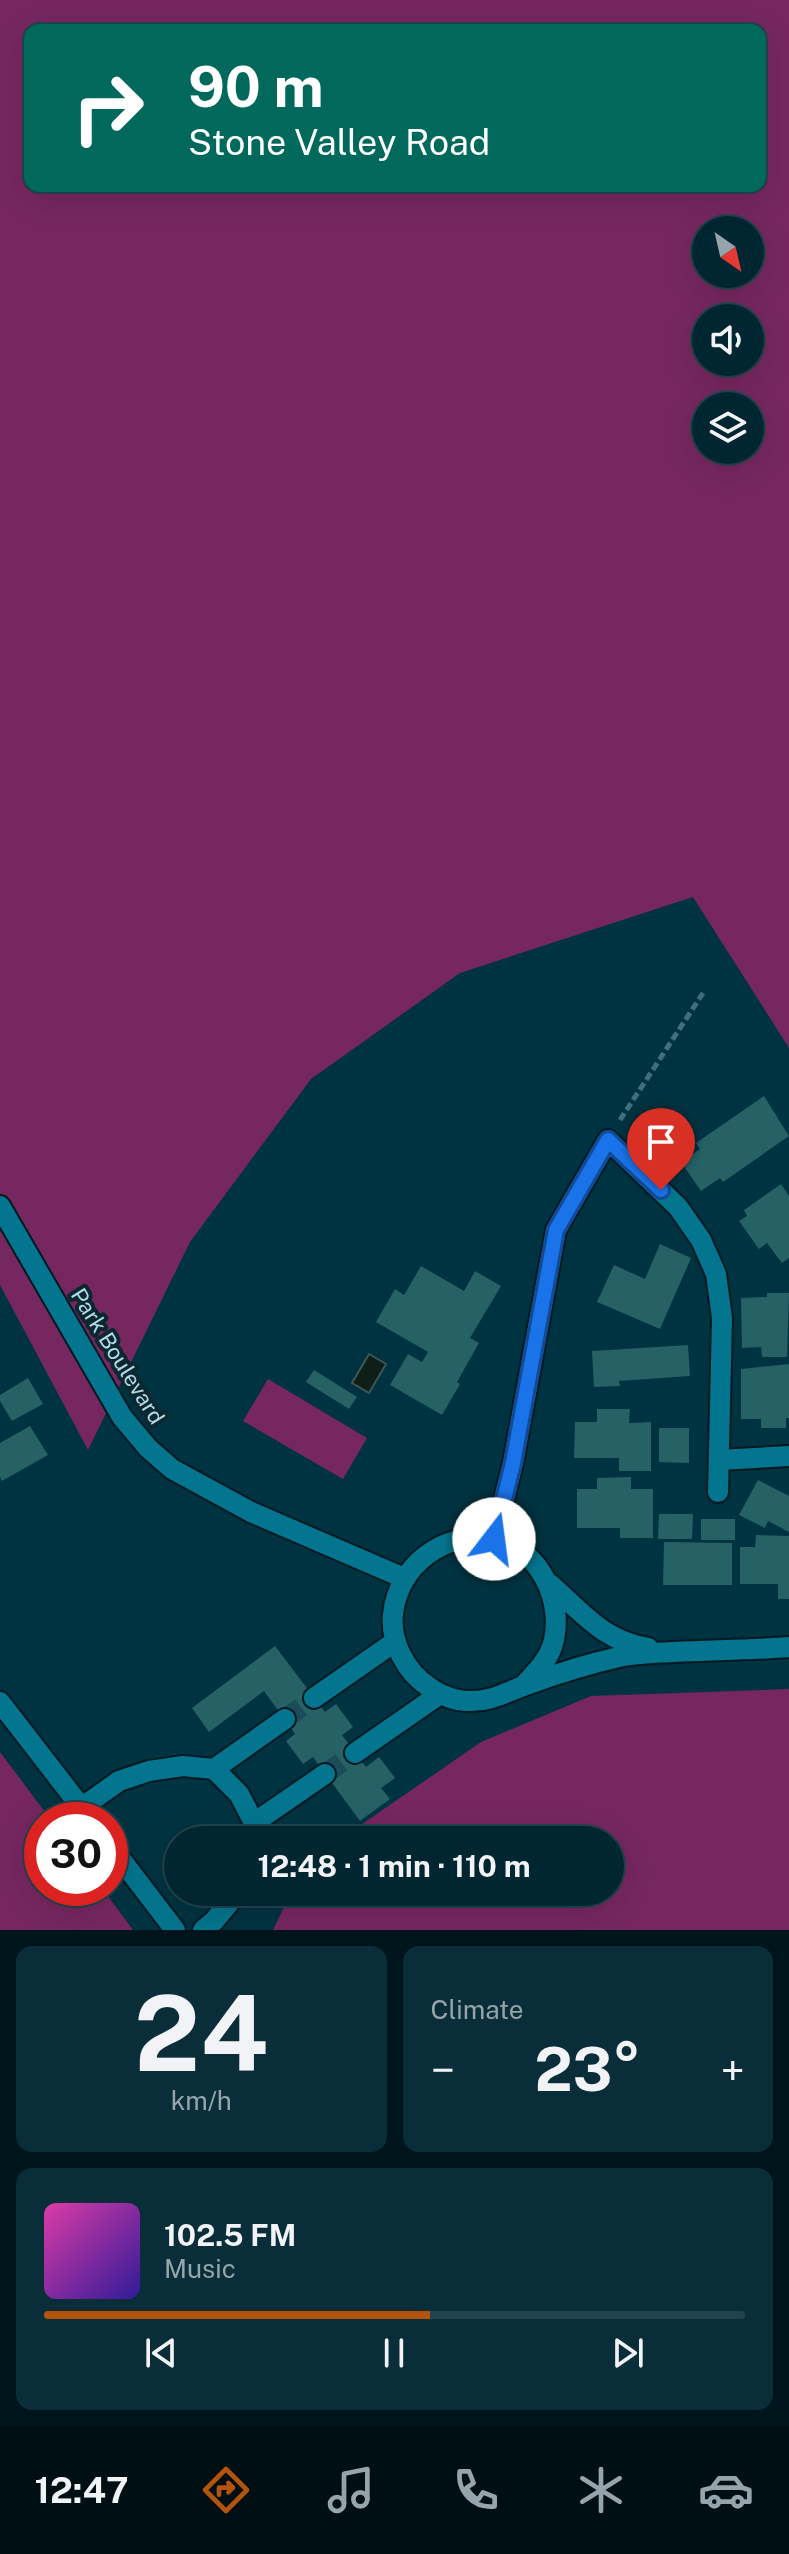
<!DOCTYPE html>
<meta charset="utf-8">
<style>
:root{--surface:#002631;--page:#0a2e39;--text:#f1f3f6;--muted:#95a5ab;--line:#22434d;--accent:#b45309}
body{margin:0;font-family:"Public Sans",sans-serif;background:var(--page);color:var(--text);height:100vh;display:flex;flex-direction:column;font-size:30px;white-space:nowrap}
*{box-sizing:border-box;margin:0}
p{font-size:26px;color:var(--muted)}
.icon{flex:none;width:44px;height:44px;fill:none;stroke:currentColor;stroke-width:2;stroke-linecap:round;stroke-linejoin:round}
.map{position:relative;height:1930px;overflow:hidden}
.panel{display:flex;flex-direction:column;gap:16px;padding:16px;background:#00151b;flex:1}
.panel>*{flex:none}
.hud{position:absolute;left:24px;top:24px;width:742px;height:168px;border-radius:16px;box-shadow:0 8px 32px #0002,0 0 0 2px var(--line);background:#00695c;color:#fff;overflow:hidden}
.needle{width:52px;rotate:146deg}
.controls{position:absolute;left:692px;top:216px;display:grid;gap:16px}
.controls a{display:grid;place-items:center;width:72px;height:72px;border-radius:50%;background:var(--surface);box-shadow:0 8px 32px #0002,0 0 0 2px var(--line);font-size:40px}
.speed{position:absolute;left:24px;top:1802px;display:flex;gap:16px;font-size:40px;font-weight:700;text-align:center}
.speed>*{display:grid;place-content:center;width:104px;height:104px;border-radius:50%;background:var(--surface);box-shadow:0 8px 32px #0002,0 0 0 2px var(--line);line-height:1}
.speed .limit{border:12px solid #d22;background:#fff;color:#111}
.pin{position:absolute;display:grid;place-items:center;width:68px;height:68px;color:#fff;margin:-82px -34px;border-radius:50% 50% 50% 0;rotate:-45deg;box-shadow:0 0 8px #0007}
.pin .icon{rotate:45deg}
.me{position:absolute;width:88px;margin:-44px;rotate:15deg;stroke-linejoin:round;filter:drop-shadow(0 0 6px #0008)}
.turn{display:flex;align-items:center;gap:28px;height:168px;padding:0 32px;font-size:36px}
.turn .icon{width:104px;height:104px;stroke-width:2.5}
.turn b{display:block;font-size:56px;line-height:68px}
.big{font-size:60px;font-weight:700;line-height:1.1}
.panel .widget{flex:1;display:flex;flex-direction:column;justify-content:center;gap:12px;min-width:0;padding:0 28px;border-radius:16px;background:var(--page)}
.panel .dial{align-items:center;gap:0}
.dial b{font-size:104px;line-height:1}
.song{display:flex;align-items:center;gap:24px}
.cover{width:96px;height:96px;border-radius:12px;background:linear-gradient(135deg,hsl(320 70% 55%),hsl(250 70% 35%))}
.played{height:8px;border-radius:4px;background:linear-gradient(90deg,var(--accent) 55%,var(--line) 55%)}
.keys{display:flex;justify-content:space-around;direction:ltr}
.heat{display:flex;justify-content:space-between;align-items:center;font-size:44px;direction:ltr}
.panel .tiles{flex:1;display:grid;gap:16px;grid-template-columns:1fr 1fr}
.widget:last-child{grid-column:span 2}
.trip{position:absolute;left:164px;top:1826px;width:460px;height:80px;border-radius:40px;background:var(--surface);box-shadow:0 8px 32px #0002,0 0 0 2px var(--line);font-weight:700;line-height:80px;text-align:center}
.tab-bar{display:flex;height:128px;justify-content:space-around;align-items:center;background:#000f14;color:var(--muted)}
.tab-bar .icon{width:56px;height:56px}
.tab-bar .active{color:var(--accent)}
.tab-bar b{font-size:36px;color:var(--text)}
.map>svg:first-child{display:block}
.green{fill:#762760;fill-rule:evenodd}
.water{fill:#0d1f16;stroke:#3e5755;stroke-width:2}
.building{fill:#256165}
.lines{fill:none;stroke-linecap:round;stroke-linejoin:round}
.minor-tunnel{stroke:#1b4c5a;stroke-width:20;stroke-dasharray:20 10;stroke-linecap:butt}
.minor-casing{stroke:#001921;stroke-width:24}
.path{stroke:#406f7d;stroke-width:5;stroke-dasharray:8 4;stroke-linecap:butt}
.minor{stroke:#04758e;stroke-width:20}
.route-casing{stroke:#114b97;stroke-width:20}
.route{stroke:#1a73e8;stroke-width:14}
.labels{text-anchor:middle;stroke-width:8;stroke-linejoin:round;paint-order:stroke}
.street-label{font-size:22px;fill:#b2dae8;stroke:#0b2830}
</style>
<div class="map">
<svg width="789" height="1930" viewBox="0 0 789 1930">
<rect width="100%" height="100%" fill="#003341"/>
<!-- green -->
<path class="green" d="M0 0H789V1048L693 897 460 973 311 1079 190 1242 88 1450 0 1285ZM30 30H760V186H30ZM706 230H750V274H706ZM706 318H750V362H706ZM706 406H750V450H706Z
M268 1379 367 1438 343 1479 243 1421Z
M789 1689V1930H273L291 1892H610V1840H339L481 1742 591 1696Z
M0 1752 51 1820H42V1888H102L133 1930H0Z"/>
<!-- water -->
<path class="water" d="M369 1354 386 1364 369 1393 352 1383Z"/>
<!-- building -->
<path class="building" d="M764 1096 789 1136 723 1182 720 1178 701 1191 681 1162 700 1149 696 1143Z
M781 1184 789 1196V1258L782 1263 767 1243 759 1249 739 1221 747 1216 744 1210Z
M660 1244 691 1258 660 1329 597 1302 614 1265 645 1279Z
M421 1266 464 1291 475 1271 501 1286 470 1338 479 1343 457 1382 460 1384 442 1415 390 1385 408 1354 422 1362 428 1352 376 1322 395 1289 404 1295Z
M767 1293H789L787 1357H762L761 1347 742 1348 741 1298 767 1297Z
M688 1345 690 1376 619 1381 620 1386 594 1387 592 1351Z
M789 1364V1418H786V1428H761V1419H741V1369Z
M314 1370 357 1397 349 1409 306 1382Z
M28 1378 43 1404 12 1421 0 1401V1395Z
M597 1409H630L629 1423 651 1422V1471H619V1458H574L575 1422H597Z
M30 1426 48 1455 2 1481 0 1477V1443Z
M659 1428H689V1463L659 1462Z
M631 1477V1489H653V1538H620V1528H577V1489H597V1478Z
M758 1480 789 1496V1532L768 1521 765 1528 739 1515Z
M659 1514H693L692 1539H658Z
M701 1519H735V1540H701Z
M756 1535 789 1536V1599H778V1584H740V1547H755Z
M664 1542 732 1543V1585H663Z
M275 1646 325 1712 336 1704 353 1727 342 1735 366 1767 379 1757 395 1778 381 1788 390 1799 360 1821 313 1757 303 1764 286 1741 295 1734 264 1691 209 1732 192 1708Z"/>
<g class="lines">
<!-- minor-tunnel -->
<path class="minor-tunnel" d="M285 1719 314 1698
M325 1774 355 1753"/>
<defs>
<path id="minor" d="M0 1206 122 1417 148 1448 172 1469 251 1512 404 1578
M719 1460 789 1456
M494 1539 513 1463 556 1230 608 1140 678 1207 701 1240 716 1274 722 1318 718 1492
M550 1584C582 1612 603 1641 648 1648
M523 1686C534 1674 546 1663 552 1647 566 1604 540 1546 492 1539 443 1531 398 1566 393 1614 390 1642 406 1672 429 1687 440 1695 455 1701 468 1701 491 1702 506 1692 526 1685 556 1674 588 1664 619 1657 637 1653 656 1653 674 1652 712 1650 751 1650 789 1647
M314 1698 396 1641
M0 1702 91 1820
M355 1753 440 1694
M214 1769 285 1719
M81 1808 119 1781 149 1771 183 1766 214 1769 239 1794 254 1823 253 1840
M254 1823 325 1774
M110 1845 175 1930
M203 1930 214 1921 238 1892"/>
</defs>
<!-- minor casing -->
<use href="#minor" class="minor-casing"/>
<!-- path -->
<path class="path" d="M620 1120 703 993"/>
<!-- minor -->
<use href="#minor" class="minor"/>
</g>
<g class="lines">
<defs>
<path id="route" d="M494 1539 513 1463 556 1230 608 1140 661 1190"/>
</defs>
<!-- route casing -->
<use href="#route" class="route-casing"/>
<!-- route -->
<use href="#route" class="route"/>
</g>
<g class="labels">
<!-- street labels -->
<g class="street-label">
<text transform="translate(118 1356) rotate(58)" y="8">Park Boulevard</text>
</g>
</g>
</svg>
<div class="controls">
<a><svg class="needle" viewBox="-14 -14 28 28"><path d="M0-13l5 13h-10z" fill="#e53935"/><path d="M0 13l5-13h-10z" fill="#95a5ab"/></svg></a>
<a><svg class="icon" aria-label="sound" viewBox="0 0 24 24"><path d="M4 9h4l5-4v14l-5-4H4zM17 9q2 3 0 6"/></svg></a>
<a><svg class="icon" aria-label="layers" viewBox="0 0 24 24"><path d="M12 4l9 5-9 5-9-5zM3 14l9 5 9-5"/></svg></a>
</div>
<div class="speed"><div class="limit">30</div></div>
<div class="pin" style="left:661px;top:1190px;background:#d93025"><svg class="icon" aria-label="arrive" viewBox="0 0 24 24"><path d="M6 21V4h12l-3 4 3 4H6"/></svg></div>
<svg class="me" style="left:494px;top:1539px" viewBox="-20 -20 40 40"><circle r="19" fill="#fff"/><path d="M0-13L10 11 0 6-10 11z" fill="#1a73e8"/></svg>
<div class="trip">12:48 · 1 min · 110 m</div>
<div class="hud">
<div class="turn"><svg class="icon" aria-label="right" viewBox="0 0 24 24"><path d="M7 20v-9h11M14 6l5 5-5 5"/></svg><div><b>90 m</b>Stone Valley Road</div></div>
</div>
</div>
<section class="panel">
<div class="tiles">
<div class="widget dial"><b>24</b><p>km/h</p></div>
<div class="widget"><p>Climate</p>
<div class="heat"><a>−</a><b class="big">23°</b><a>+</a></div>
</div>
<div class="widget">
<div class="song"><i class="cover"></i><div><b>102.5 FM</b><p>Music</p></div></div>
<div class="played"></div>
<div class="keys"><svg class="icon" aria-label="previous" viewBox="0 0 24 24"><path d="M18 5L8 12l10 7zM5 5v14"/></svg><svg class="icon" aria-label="pause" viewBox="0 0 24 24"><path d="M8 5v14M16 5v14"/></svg><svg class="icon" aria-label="next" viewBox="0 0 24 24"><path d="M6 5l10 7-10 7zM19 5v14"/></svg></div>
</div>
</div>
</section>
<nav class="tab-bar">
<b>12:47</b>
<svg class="icon active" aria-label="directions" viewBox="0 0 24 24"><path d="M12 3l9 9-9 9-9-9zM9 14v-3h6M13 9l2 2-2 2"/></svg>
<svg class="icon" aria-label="music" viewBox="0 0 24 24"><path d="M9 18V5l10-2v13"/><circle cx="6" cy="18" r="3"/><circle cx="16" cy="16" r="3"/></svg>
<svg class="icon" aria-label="phone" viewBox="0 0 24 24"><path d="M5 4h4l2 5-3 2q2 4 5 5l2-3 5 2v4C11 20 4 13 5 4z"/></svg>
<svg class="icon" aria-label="climate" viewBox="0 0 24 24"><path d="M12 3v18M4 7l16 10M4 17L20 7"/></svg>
<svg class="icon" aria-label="car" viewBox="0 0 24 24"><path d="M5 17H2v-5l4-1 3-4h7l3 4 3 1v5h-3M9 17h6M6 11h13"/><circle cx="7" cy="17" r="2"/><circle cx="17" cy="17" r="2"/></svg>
</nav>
